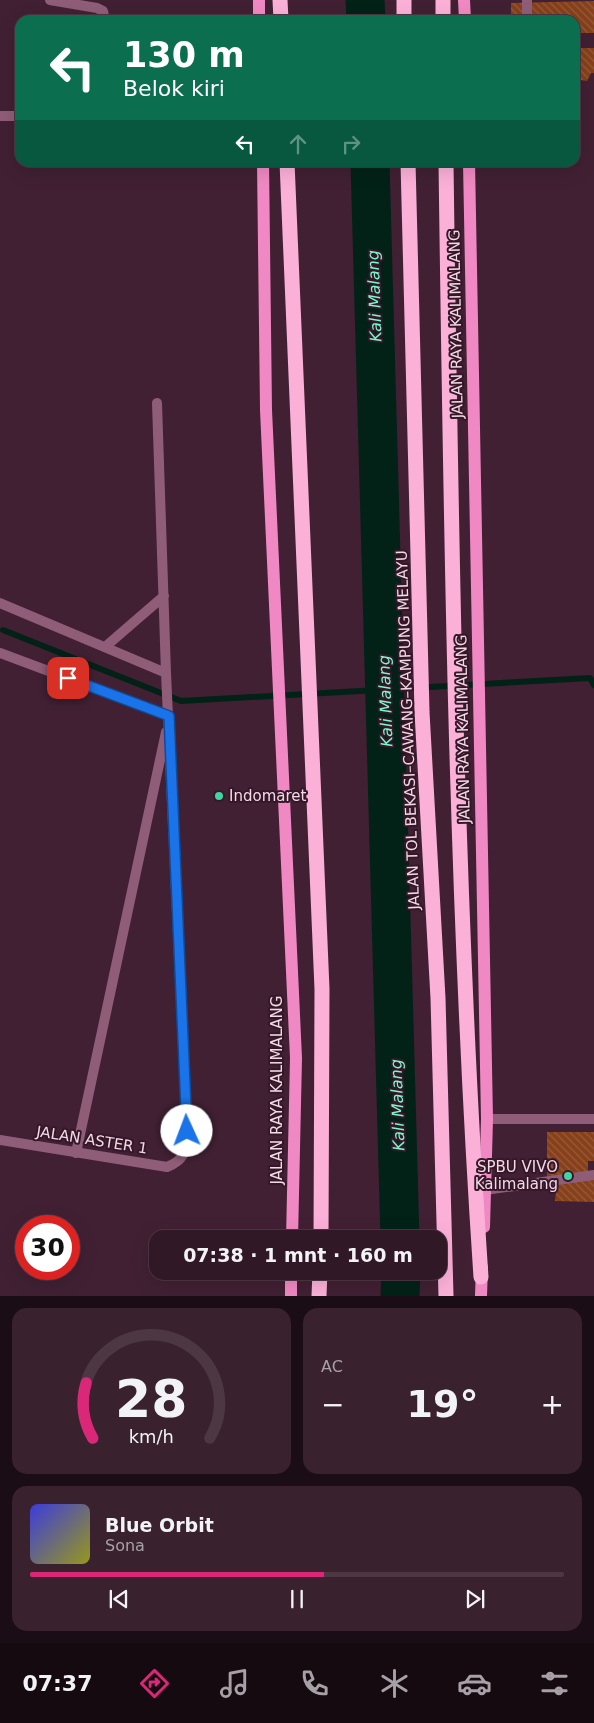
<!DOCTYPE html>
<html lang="id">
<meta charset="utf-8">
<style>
:root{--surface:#311826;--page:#39212e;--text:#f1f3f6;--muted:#a8a0a7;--line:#4c3743;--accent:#db2777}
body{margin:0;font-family:"DejaVu Sans",sans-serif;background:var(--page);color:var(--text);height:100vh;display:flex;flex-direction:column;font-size:19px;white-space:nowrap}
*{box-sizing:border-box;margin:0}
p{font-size:16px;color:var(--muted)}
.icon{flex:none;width:28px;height:28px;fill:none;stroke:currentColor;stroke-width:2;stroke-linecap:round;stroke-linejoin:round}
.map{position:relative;height:1296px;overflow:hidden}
.side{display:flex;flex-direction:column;gap:12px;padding:12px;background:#1b0d15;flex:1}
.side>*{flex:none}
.top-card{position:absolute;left:15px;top:15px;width:565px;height:152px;border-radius:15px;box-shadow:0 5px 20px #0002,0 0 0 1px var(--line);background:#0b6e4f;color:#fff;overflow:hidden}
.speed{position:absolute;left:15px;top:1215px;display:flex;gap:10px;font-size:25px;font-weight:700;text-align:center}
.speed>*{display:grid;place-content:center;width:65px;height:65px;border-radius:50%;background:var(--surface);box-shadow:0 5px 20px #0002,0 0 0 1px var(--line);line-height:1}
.speed .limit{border:8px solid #d22;background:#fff;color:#111}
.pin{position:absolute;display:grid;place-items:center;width:42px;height:42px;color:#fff;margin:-21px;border-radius:10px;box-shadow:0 2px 8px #0006}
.me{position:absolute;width:55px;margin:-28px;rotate:358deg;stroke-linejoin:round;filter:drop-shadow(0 0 4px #0008)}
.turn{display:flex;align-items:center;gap:18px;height:105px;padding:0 25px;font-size:22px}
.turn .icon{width:65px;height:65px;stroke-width:2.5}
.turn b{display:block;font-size:35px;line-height:42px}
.lanes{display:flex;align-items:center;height:48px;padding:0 25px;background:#0003;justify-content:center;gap:25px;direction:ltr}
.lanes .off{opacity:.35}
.big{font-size:38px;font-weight:700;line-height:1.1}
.side .widget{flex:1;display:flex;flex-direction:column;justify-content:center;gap:8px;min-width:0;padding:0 18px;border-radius:15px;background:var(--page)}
.side .dial{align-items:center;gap:0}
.dial svg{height:130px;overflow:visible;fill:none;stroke:var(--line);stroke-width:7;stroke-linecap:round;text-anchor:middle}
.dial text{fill:var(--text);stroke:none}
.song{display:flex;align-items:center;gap:15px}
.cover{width:60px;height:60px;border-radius:8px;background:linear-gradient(135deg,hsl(240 70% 55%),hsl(60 70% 35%))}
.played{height:5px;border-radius:2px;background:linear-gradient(90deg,var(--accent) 55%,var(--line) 55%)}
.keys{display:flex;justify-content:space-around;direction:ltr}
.heat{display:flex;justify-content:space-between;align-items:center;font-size:28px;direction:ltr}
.side .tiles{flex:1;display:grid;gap:12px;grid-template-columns:1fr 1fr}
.widget:last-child{grid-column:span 2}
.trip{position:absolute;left:149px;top:1230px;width:298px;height:50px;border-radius:15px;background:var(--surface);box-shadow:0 5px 20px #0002,0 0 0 1px var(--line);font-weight:700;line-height:50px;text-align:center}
.menu{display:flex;height:80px;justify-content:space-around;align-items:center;background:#140a0f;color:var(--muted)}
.menu .icon{width:35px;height:35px}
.menu .current{color:var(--accent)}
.menu b{font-size:22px;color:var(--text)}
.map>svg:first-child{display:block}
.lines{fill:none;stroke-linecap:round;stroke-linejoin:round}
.stream{stroke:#032217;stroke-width:6}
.river{stroke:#032217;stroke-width:39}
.building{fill:url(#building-back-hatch)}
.service{stroke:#8f5d78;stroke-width:10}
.minor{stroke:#8f5d78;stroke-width:10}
.primary{stroke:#f089c3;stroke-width:12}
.motorway{stroke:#fbb0d8;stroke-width:15}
.route-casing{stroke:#114b97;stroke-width:12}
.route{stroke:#1a73e8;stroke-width:9}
.poi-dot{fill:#3fd4a2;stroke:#361629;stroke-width:2}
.labels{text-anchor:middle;stroke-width:4;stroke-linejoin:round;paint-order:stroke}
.street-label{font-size:15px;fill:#f1dae5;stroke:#361629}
.poi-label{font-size:15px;fill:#f1dae5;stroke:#361629;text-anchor:start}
.water-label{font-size:16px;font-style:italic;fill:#76fbc9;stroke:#361629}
</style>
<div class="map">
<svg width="594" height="1296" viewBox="0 0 594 1296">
<defs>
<pattern id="building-back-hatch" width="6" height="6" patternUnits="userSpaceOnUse" patternTransform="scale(1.25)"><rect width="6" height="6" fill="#86401a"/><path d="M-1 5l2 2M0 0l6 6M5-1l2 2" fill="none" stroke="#985b3b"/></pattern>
</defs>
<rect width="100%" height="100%" fill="#412033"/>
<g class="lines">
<!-- stream -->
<path class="stream" d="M3 630 181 701 590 678 594 685"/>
<!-- river -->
<path class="river" d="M365 0 366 20
M370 162 400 1239
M400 1296 401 1271"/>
</g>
<!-- building -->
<path class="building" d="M594 1V33H575V20H511V3Z
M575 48H594V73H591L587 81 575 79Z
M547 1132H594V1161H588V1179H594V1202L555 1201 556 1191H547Z"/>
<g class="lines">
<!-- service -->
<path class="service" d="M527 0V20
M487 1119H594
M485 1190 594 1175"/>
<!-- minor -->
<path class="minor" d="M50 0 97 8 103 11 105 20
M0 116H20
M0 603 166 673
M105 647 164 596
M0 653 169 716
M0 1140 167 1167C187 1159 185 1150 187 1131L166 673 157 403
M76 1153 166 732"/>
<!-- primary -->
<path class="primary" d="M259 0V20
M464 0 465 20
M263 162 266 410 296 1058 292 1239
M469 162 487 1119 484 1227
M291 1296V1271
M481 1296 482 1267"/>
<!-- motorway -->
<path class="motorway" d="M280 0 281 20
M404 0V20
M443 0V20
M287 162 322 989 321 1239
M408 162 422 712 438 998 446 1296
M446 162C451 534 456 906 481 1277
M319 1296 320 1271"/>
</g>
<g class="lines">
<defs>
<path id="route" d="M68 678 169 716 187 1131"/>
</defs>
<!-- route casing -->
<use href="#route" class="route-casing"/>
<!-- route -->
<use href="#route" class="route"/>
</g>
<!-- markers -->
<g class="poi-dot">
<circle cx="219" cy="796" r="5"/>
<circle cx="568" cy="1176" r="5"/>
</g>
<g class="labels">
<!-- street labels -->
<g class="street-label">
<text transform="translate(456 324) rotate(-91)" y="5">JALAN RAYA KALIMALANG</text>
<text transform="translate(463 729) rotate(-91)" y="5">JALAN RAYA KALIMALANG</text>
<text transform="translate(408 730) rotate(-92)" y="5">JALAN TOL BEKASI–CAWANG–KAMPUNG MELAYU</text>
<text transform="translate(277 1090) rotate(-90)" y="5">JALAN RAYA KALIMALANG</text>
<text transform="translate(92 1140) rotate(9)" y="5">JALAN ASTER 1</text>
</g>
<!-- poi labels -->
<g class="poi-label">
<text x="229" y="801">Indomaret</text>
<text x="558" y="1172" text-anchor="end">SPBU VIVO<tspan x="558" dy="17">Kalimalang</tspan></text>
</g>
<!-- water labels -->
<g class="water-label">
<text transform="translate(374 296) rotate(-92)" y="6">Kali Malang</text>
<text transform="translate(385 701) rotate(-92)" y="6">Kali Malang</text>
<text transform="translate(397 1105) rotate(-92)" y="6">Kali Malang</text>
</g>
</g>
</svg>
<div class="speed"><div class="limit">30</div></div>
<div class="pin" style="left:68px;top:678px;background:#d93025"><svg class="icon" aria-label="arrive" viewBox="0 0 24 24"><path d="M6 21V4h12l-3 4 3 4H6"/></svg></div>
<svg class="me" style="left:187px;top:1131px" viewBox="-20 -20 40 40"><circle r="19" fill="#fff"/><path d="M0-13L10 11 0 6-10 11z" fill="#1a73e8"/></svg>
<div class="trip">07:38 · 1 mnt · 160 m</div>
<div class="top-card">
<div class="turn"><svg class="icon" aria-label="left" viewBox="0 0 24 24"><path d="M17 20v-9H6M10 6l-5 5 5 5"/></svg><div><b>130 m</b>Belok kiri</div></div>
<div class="lanes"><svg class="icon" aria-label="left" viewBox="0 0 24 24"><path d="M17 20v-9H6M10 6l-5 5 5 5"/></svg><svg class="icon off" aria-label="ahead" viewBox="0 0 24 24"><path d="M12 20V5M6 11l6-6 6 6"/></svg><svg class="icon off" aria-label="right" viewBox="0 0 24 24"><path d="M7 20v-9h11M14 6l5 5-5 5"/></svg></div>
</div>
</div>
<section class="side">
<div class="tiles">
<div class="widget dial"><svg viewBox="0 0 100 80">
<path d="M14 69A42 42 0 1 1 86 69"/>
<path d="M14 69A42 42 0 0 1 10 35" stroke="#db2777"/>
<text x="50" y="56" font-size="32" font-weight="700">28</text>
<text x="50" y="72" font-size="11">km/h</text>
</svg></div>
<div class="widget"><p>AC</p>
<div class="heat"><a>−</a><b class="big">19°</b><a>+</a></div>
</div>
<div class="widget">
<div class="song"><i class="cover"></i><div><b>Blue Orbit</b><p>Sona</p></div></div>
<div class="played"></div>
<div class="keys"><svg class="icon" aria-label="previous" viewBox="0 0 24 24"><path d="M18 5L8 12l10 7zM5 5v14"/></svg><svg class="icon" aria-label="pause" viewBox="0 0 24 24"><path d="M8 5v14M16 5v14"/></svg><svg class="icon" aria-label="next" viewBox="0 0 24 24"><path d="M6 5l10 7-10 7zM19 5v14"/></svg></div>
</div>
</div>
</section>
<nav class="menu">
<b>07:37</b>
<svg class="icon current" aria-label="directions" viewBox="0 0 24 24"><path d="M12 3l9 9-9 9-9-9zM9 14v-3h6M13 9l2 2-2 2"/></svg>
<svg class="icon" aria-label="music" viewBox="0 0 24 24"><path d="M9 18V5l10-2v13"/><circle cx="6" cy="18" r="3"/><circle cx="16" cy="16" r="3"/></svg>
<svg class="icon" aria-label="phone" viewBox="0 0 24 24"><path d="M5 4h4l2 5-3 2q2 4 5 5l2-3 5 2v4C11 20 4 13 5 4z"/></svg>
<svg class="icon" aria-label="climate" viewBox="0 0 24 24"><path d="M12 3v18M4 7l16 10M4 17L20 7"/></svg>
<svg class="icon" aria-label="car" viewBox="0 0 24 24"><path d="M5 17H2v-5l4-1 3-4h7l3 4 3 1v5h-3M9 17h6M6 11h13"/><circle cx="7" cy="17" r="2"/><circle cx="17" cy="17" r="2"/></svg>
<svg class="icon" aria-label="filters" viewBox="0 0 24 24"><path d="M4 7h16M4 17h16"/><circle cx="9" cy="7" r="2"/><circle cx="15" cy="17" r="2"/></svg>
</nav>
